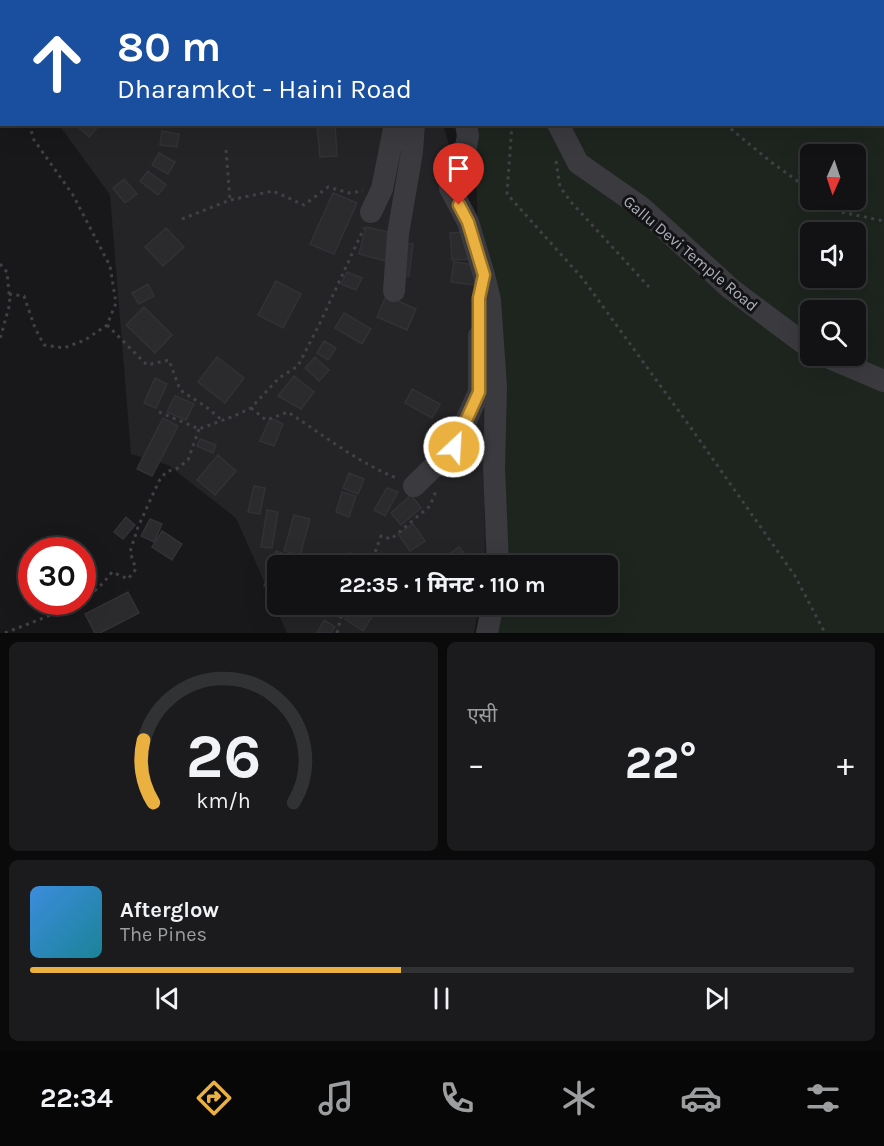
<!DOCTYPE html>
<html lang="hi">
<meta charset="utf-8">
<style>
:root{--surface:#121214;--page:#1b1b1d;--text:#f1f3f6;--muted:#9c9ea0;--line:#313234;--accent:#eab140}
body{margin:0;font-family:Karla,"Noto Sans Devanagari",sans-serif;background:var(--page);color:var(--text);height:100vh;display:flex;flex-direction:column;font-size:22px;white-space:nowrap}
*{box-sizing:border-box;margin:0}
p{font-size:20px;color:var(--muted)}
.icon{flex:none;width:33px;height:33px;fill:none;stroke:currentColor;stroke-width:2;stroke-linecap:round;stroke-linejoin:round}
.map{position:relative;height:633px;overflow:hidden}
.details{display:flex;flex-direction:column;gap:9px;padding:9px;background:#0a0a0b;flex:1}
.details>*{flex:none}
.hud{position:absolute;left:0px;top:0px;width:885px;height:126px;box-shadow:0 6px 24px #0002,0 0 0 2px var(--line);background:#1a4fa0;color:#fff;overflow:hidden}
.needle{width:39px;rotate:183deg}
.tools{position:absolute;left:800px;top:144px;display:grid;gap:12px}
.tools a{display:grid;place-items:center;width:66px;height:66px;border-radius:9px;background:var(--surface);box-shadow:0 6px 24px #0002,0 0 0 2px var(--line);font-size:30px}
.speed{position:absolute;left:18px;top:537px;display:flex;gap:12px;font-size:30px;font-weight:700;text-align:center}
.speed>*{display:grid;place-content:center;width:78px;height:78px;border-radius:50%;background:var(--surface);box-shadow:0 6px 24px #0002,0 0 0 2px var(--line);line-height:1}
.speed .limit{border:9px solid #d22;background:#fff;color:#111}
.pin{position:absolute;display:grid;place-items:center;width:51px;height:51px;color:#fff;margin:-62px -26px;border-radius:50% 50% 50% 0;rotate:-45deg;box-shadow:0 0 6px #0007}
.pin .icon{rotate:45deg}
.me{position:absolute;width:66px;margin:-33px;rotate:25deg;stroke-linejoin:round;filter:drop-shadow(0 0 4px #0008)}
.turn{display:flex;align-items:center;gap:21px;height:126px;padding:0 18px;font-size:27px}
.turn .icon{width:78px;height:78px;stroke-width:2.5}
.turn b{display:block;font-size:42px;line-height:51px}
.big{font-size:45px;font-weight:700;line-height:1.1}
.details .card{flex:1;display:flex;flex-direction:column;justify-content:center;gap:9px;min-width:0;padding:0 21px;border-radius:9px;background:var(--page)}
.details .dial{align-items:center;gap:0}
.dial svg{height:156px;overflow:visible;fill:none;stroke:var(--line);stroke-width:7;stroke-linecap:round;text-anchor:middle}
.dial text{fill:var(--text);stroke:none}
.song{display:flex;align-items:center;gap:18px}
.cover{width:72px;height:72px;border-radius:9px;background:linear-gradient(135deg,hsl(210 70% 55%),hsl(190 70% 35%))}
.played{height:6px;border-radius:3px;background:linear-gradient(90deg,var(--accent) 45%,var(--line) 45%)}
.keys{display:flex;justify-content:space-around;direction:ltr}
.heat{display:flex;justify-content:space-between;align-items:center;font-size:33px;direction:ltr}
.details .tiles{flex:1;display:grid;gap:9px;grid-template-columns:1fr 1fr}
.card:last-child{grid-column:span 2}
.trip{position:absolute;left:267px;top:555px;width:351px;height:60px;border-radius:9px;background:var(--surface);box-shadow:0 6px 24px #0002,0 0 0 2px var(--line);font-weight:700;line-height:60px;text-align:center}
.tabs{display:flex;height:96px;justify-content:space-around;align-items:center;background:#070708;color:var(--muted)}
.tabs .icon{width:42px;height:42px}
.tabs .on{color:var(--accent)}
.tabs b{font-size:27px;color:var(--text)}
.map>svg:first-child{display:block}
.built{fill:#242427}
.green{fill:#1e251f;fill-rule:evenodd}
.building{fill:#2b2b2e;stroke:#323236;stroke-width:1.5}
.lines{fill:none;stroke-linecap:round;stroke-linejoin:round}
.path{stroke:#404146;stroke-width:3;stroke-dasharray:3 4.5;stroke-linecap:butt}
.minor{stroke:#3a3a3f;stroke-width:22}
.route-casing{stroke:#98732a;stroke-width:15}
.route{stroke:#eab140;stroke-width:10}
.labels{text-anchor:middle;stroke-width:6;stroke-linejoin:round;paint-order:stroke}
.street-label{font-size:16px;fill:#abb0b9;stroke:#131315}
</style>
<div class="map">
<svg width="884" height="633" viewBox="0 0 884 633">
<rect width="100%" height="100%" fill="#18181a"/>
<!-- built -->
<path class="built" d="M0 0H383L384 1 2 2 1 72 0 71Z
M59 125H443L483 259 485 565 278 566V604L479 605 474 633H287L236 518 168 465 131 454 110 195Z"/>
<!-- green -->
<path class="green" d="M482 0H884V633H483L484 605 608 604V566L486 565 475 125 884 124V2L482 1ZM810 154H855V200H810ZM810 232H855V278H810ZM810 310H855V356H810Z"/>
<!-- building -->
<path class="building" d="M75 124H100L89 137Z
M317 124H335L337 156 320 157Z
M162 131 179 134 177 147 160 145Z
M159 153 175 162 168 174 152 165Z
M148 171 166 185 158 195 140 181Z
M124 179 137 194 125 203 113 188Z
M333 193 357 203 334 254 310 244Z
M366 227 393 233 386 261 359 254Z
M166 228 184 247 163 266 145 247Z
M470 232 471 259 452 260 450 233Z
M402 243 413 244 409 276 398 275Z
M454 262 476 265 474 285 451 282Z
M347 272 362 278 356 290 341 284Z
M276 281 301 294 283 328 258 315Z
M148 284 154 296 139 304 132 293Z
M386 296 416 309 407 330 377 317Z
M144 307 172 335 155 353 126 325Z
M344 313 371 329 362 344 335 328Z
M324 341 336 348 328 360 317 353Z
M217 357 244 378 225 403 198 382Z
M315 357 329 370 319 381 305 368Z
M294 376 314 392 301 409 278 396Z
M155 378 167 384 156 408 144 403Z
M412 389 440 404 432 418 405 403Z
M175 396 194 404 186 420 167 412Z
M163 418 178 426 152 476 137 469Z
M270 418 283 424 274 446 260 441Z
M200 439 216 445 213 453 197 446Z
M218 455 236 471 215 495 197 480Z
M349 473 364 479 358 494 343 488Z
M254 486 265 488 260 514 248 512Z
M387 488 398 492 385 516 374 510Z
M342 492 356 496 349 517 336 512Z
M411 495 421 508 401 525 391 513Z
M267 510 278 512 272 548 261 547Z
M294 515 310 519 300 555 284 551Z
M126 517 135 525 123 539 114 532Z
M150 519 162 524 154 542 141 536Z
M413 524 425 541 410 551 398 534Z
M162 531 182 544 172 560 152 547Z
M459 547 466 556 454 566H449L444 558Z
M276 551 294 557 291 566H278V590L264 586Z
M349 553 367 558 365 566H345Z
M128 592 139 613 100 633H95L85 614Z
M354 604H370L377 609 363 631 345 619Z
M324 620 335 627 331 633H317Z"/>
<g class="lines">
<!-- path -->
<path class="path" d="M474 0V2
M593 0 595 2
M642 0V2
M457 2 459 0
M0 97 2 98
M512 124 507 194 583 279 691 428 795 576 825 633
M725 124 771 162 810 190
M226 150 230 200
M556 161 560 187 571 202 649 287
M823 200 841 212 884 221
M182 219 230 200 273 191 304 205 328 187 349 193 363 191
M0 264 7 272 10 303 0 339
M9 294 24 296 35 328 44 345 64 348 85 340 107 325 116 303 110 266 73 195 34 140 29 124
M107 325 147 365 169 360 180 390 205 406 222 420
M251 408 266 420 288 412C323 435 360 464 399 479
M159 412 199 429 234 416 251 408 279 378 298 366 321 321 364 228
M370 566 381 536 391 539 430 506 436 491
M82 599C95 592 103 584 112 572L128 579 136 569 130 552 138 527 159 481 166 472 178 468 188 460 199 429
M5 633 61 611 78 602
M337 633 341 617 350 604"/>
<!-- minor -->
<path class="minor" d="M404 0V2
M434 0 435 2
M510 0 511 2
M466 124 468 136 466 146 457 158 450 188 468 222 484 275 490 300 496 387 494 467 498 566
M558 124 578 163 641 207 731 289 810 348
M371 212 382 189 395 124
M394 291 398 234 412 152 414 124
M825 356 884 381
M414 486 454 447 479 392V336
M487 633 493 604"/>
</g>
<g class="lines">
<defs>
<path id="route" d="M454 447 479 392V298L484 275 468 222 459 205"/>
</defs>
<!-- route casing -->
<use href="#route" class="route-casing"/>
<!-- route -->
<use href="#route" class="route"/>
</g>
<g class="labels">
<!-- street labels -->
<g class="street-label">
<text transform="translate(691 253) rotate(40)" y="6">Gallu Devi Temple Road</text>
</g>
</g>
</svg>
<div class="tools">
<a><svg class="needle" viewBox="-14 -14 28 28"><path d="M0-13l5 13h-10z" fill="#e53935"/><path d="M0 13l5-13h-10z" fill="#9c9ea0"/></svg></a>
<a><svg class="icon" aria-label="sound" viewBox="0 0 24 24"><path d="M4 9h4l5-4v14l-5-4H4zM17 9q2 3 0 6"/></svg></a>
<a><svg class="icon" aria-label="search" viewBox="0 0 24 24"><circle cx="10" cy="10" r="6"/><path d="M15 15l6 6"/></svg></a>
</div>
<div class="speed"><div class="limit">30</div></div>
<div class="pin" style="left:459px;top:205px;background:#d93025"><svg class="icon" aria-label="arrive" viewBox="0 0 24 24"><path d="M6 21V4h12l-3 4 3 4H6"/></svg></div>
<svg class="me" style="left:454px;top:447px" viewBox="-20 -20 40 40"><circle r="17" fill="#eab140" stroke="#fff" stroke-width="3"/><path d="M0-11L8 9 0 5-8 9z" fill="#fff"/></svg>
<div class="trip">22:35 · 1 मिनट · 110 m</div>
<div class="hud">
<div class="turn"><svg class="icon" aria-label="ahead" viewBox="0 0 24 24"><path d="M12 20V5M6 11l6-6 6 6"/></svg><div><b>80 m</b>Dharamkot - Haini Road</div></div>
</div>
</div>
<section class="details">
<div class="tiles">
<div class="card dial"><svg viewBox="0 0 100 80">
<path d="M14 69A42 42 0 1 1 86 69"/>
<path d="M14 69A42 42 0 0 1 9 37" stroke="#eab140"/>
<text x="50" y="56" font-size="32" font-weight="700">26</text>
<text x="50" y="72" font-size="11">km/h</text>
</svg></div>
<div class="card"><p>एसी</p>
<div class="heat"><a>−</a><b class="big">22°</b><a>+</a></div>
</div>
<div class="card">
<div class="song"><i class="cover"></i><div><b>Afterglow</b><p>The Pines</p></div></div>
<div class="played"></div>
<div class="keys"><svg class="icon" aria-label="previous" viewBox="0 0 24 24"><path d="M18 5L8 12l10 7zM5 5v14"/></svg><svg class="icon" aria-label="pause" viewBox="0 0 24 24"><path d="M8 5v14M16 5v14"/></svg><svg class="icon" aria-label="next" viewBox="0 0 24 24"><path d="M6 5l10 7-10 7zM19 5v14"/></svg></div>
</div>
</div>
</section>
<nav class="tabs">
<b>22:34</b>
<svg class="icon on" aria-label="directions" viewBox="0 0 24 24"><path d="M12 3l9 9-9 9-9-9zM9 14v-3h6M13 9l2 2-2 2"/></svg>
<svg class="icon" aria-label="music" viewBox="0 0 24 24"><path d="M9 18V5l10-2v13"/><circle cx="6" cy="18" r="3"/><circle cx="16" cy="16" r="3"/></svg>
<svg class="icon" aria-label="phone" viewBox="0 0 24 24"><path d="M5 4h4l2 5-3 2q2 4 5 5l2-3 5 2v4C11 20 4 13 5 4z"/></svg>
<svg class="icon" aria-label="climate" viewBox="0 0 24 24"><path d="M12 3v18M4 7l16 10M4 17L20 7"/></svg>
<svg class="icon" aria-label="car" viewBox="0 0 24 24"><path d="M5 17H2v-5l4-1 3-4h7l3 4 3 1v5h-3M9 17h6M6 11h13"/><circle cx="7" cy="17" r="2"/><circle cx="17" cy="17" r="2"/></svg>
<svg class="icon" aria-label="filters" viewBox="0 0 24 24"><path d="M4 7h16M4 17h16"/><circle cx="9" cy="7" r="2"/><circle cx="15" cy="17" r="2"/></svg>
</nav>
